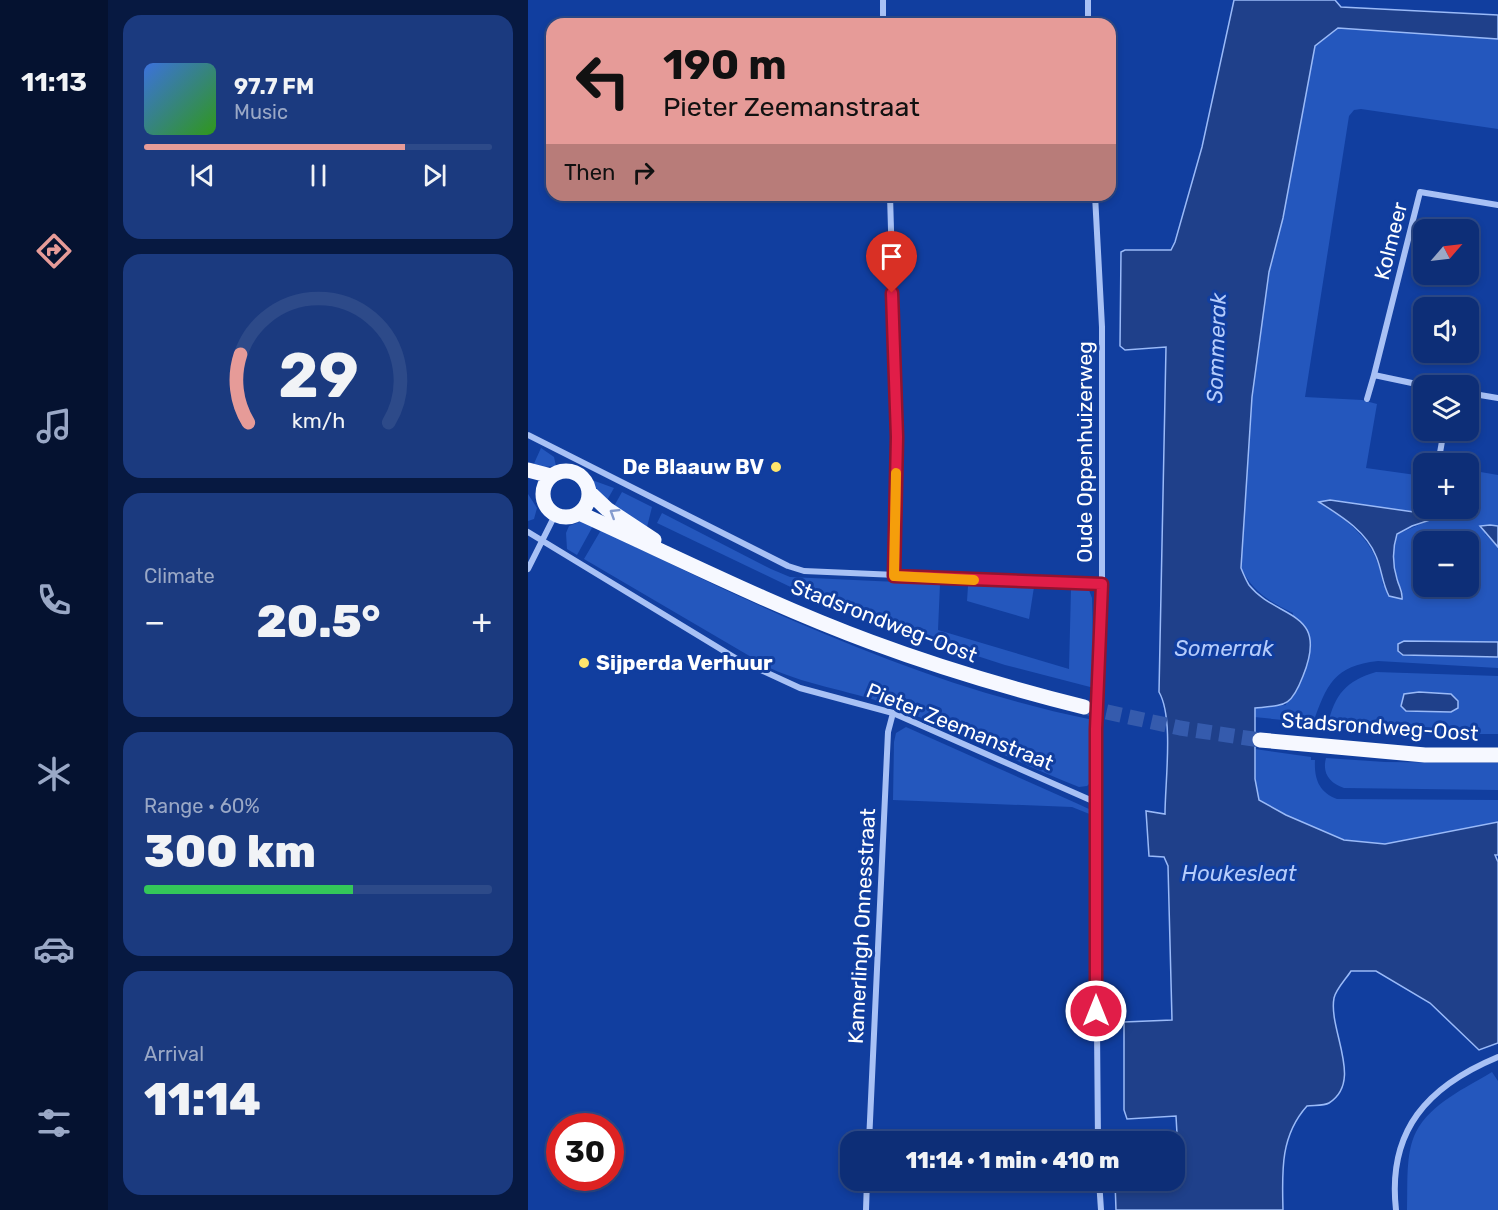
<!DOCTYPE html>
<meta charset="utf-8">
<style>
:root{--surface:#0d2e77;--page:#1b3a7f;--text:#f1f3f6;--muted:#9aa8c6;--line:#2d4a89;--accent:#e69b98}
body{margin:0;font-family:Rubik,sans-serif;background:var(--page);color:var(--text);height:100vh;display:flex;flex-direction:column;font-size:22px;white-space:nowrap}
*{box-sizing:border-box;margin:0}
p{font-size:20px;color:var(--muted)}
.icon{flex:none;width:33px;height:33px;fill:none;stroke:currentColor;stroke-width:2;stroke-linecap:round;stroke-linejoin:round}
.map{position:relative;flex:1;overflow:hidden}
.drawer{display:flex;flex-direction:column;gap:15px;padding:15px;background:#071941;width:420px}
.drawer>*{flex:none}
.hud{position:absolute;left:18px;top:18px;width:570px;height:183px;border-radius:18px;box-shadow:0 3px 9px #0003,0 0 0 2px var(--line);background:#e69b98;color:#111;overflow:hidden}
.needle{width:39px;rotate:62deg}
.controls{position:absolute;left:885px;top:219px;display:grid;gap:12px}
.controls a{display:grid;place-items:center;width:66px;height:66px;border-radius:12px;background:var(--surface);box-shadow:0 3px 9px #0003,0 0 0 2px var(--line);font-size:30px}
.speed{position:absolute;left:18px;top:1113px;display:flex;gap:12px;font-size:30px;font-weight:700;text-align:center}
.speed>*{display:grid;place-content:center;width:78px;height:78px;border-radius:50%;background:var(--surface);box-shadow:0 3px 9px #0003,0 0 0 2px var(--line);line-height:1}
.speed .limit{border:9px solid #d22;background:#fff;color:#111}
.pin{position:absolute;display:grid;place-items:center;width:51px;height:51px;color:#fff;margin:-62px -26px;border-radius:50% 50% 50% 0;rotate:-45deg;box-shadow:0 0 6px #0007}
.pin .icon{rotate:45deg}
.me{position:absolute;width:66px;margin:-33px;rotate:0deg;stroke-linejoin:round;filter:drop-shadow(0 0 4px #0008)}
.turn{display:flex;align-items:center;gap:21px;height:126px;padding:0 18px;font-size:27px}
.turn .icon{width:78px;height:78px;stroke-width:2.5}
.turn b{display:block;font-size:42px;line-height:51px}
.then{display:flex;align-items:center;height:57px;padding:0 18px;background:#0003;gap:12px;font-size:22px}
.big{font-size:45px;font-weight:800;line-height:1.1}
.drawer .card{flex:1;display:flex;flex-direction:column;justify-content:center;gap:9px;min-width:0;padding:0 21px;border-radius:18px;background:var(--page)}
.drawer .dial{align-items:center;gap:0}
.dial svg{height:156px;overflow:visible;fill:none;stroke:var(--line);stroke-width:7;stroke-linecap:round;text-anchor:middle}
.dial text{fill:var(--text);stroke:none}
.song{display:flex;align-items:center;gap:18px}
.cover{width:72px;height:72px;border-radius:9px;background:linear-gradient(135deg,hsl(220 70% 55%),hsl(110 70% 35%))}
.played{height:6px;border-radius:3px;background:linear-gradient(90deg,var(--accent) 75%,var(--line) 75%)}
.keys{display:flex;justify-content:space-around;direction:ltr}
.heat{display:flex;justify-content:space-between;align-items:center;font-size:33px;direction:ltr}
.charge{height:9px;border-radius:4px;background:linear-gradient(90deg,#34c759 60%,var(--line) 0)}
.trip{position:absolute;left:312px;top:1131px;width:345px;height:60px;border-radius:18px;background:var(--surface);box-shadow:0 3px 9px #0003,0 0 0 2px var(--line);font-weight:800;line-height:60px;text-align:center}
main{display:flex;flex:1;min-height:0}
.tab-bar{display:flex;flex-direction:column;width:108px;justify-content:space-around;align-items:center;background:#051230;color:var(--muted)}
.tab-bar .icon{width:42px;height:42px}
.tab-bar .on{color:var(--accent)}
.tab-bar b{font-size:27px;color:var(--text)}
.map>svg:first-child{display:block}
.green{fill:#2457bd;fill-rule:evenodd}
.water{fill:#1f408a;stroke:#9abaf8;stroke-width:1.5}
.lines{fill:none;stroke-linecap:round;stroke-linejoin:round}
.primary-tunnel{stroke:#355bad;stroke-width:15;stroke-dasharray:15 8;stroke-linecap:butt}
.minor{stroke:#a8c1f5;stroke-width:6}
.primary{stroke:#f6f8ff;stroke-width:15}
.oneway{stroke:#849bcf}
.route-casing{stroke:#92132f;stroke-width:15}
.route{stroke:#e11d48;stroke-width:10}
.slow{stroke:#f59e0b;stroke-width:10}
.poi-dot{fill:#ffe66c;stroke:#113e9f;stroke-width:2}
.labels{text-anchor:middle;stroke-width:6;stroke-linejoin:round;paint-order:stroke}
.street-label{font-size:21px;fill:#fff;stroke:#113e9f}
.poi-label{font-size:21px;font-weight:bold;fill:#fff;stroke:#113e9f;text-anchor:end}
.water-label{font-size:22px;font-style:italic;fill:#b5ccfb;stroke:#113e9f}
</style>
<main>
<nav class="tab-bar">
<b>11:13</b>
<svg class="icon on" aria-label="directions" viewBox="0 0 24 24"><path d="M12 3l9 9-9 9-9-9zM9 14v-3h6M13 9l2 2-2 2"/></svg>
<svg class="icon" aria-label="music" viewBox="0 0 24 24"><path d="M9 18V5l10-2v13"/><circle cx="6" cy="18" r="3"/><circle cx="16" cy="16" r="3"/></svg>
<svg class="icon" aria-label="phone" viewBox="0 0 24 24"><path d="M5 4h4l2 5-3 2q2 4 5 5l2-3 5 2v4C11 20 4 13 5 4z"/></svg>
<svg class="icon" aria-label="climate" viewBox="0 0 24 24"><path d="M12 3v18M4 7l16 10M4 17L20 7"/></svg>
<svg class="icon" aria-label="car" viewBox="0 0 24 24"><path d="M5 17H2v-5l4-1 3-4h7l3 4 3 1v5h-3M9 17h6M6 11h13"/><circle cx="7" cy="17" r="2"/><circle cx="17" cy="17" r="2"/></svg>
<svg class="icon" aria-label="filters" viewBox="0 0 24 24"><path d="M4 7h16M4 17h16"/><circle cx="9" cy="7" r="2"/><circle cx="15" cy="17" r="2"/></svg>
</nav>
<section class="drawer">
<div class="card">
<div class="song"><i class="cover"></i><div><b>97.7 FM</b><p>Music</p></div></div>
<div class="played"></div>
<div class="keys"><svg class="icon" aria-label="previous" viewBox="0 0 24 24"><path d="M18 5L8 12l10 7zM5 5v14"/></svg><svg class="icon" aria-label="pause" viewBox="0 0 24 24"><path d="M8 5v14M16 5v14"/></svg><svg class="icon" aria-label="next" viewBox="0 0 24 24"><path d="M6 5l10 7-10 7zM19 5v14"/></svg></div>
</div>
<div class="card dial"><svg viewBox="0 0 100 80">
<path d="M14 69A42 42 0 1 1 86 69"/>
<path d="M14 69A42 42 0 0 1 10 34" stroke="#e69b98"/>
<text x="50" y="56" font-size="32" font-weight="700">29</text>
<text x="50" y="72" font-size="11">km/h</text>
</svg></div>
<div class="card"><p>Climate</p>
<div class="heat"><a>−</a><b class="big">20.5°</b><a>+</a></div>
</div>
<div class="card"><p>Range · 60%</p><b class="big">300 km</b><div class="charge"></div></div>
<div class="card"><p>Arrival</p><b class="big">11:14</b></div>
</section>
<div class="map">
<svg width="970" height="1210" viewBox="0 0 970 1210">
<rect width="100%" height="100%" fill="#113e9f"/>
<!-- green -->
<path class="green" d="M810 28 970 39V129L833 109 826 110 821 116 777 397 834 400 849 404 838 468 895 476 896 508H940L941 470 970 475V526L962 525 957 534 970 547V642L876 641 875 655 970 657V668L850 661C806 666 799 684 785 723L726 717 727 708 758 705 765 613C742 602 724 591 713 568L724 397 741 272 755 218 787 46ZM792 503 904 519 870 534C862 555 866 573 875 593L855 585C850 544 825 524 792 503ZM896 542H940V586H896Z
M13 448 26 457 28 466 4 468Z
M64 480 86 488 78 502 68 493Z
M94 492 124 507 119 527 85 508Z
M0 494 9 508 6 519 0 521Z
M134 513 243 569 262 577 412 584 410 630 541 669 543 589 561 590 564 598 566 688 477 665 338 620 300 605 129 523Z
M54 521 65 526 49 555 39 549 38 533 41 526Z
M73 530C230 607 392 685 565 720V780L559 786 551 787C489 763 431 732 369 708 328 691 283 687 242 668L56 559Z
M440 586 506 587 501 619 439 601Z
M848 672 970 676V734H909L800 724C807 694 818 681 848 672Z
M378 727 548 803 561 809 564 815 544 807 365 800 366 742 368 733Z
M727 749 783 757V760H787C786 779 791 792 809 799L970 800V822L857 844 817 840 758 815 731 799 727 779Z
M798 758 857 762 970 763V790L816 788C801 783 794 773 798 758Z
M964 1072 970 1081V1210H879C880 1186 877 1153 888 1132 903 1103 938 1088 964 1072Z"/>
<!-- water -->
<path class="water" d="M706 0H807L813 7 970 15V39L810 28 787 46 755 218 741 272 724 397 713 568C715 573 718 580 721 585 749 620 802 609 775 676 763 707 758 705 727 708V779L731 800 758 815 816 840 857 844 970 822V855H967L970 862V1043L951 1050 902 1003 848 971H823C818 979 808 989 806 998 800 1030 836 1081 801 1103 796 1106 785 1105 779 1106 752 1136 754 1172 755 1210H588L587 1181 646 1180V1142L588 1141V1136L649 1134 648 1116 599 1119 596 1110V1022L644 1020 640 866 636 857 621 856 618 811 637 814C637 782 646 718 631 692L638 347 597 350 592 346 593 252 597 250H643L647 242 674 147Z
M802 500 886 512 905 519 884 526 869 534C864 550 864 563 869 579 871 587 875 591 874 599L861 596C854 583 854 570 848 556 838 531 813 516 791 502Z
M962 525 970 526V547L952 526Z
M876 641 970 642V657L875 655 870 651V644Z
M891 692 923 694 930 701V708L923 712 878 711 873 706 876 694Z"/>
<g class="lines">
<!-- primary-tunnel -->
<path class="primary-tunnel" d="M556 707 652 728 732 740"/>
<!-- minor -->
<path class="minor" d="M355 0V24
M560 0V24
M362 195 369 437 366 576
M567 195 574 327V584L567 802 570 1142
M898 386 846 375 892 192 970 205
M940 393 970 398
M839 399 846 375
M0 435 260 566 276 571 574 584
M910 464 916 430
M0 532 209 659 272 688 365 713 567 802
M0 569 27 515
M341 1142 360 732 365 713
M571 1180 573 1210
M338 1210 339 1180
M868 1210C859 1130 900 1086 970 1057"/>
<!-- primary -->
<path class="primary" d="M0 470 23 476
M15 494a23 23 0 1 1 46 0a23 23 0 1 1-46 0Z
M61 492 79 509 126 540
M51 513C148 557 243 605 343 642 413 668 484 689 556 707
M732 740 897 755H970"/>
</g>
<!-- one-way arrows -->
<defs><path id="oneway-chevron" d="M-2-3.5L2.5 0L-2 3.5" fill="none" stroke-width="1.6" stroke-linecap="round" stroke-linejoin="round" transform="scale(1.5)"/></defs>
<use class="oneway" href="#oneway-chevron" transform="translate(86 513) rotate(-148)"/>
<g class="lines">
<defs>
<path id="route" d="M364 293 369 437 366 576 574 584 568 729V1011"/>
</defs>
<!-- route casing -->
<use href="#route" class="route-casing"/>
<!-- route -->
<use href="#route" class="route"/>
<!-- slow -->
<path class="slow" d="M368 473 366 576 446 580"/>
</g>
<!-- markers -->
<g class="poi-dot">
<circle cx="248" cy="467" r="6"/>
<circle cx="56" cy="663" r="6"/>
</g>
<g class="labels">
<!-- street labels -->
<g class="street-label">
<text transform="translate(863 241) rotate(-76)" y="7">Kolmeer</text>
<text transform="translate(557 452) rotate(-90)" y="7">Oude Oppenhuizerweg</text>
<text transform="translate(356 621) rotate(21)" y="7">Stadsrondweg-Oost</text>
<text transform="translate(432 727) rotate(22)" y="7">Pieter Zeemanstraat</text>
<text transform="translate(852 727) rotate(4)" y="7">Stadsrondweg-Oost</text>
<text transform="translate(334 926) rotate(-87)" y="7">Kamerlingh Onnesstraat</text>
</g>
<!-- poi labels -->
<g class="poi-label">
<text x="236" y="474">De Blaauw BV</text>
<text x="68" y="670" text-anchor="start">Sijperda Verhuur</text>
</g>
<!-- water labels -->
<g class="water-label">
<text transform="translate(688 348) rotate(-88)" y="8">Sommerak</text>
<text x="696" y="656">Somerrak</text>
<text x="711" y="881">Houkesleat</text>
</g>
</g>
</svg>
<div class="controls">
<a><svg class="needle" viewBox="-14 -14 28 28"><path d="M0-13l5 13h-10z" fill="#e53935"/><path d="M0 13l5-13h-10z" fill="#9aa8c6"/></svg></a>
<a><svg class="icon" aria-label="sound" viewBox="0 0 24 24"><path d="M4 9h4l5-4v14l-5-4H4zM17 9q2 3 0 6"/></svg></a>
<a><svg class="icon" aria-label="layers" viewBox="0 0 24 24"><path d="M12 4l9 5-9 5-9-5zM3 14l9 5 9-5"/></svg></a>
<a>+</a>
<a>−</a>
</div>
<div class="speed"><div class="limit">30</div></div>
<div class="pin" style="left:364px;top:293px;background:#d93025"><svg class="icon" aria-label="arrive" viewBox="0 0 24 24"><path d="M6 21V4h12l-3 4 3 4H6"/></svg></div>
<svg class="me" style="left:568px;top:1011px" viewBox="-20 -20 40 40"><circle r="17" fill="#e11d48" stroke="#fff" stroke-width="3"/><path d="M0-11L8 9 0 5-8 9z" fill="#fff"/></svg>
<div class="trip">11:14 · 1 min · 410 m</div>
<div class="hud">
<div class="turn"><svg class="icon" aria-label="left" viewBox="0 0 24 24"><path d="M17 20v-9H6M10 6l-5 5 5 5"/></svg><div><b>190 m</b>Pieter Zeemanstraat</div></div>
<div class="then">Then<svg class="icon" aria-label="right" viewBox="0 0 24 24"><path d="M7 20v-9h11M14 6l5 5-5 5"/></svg></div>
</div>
</div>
</main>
